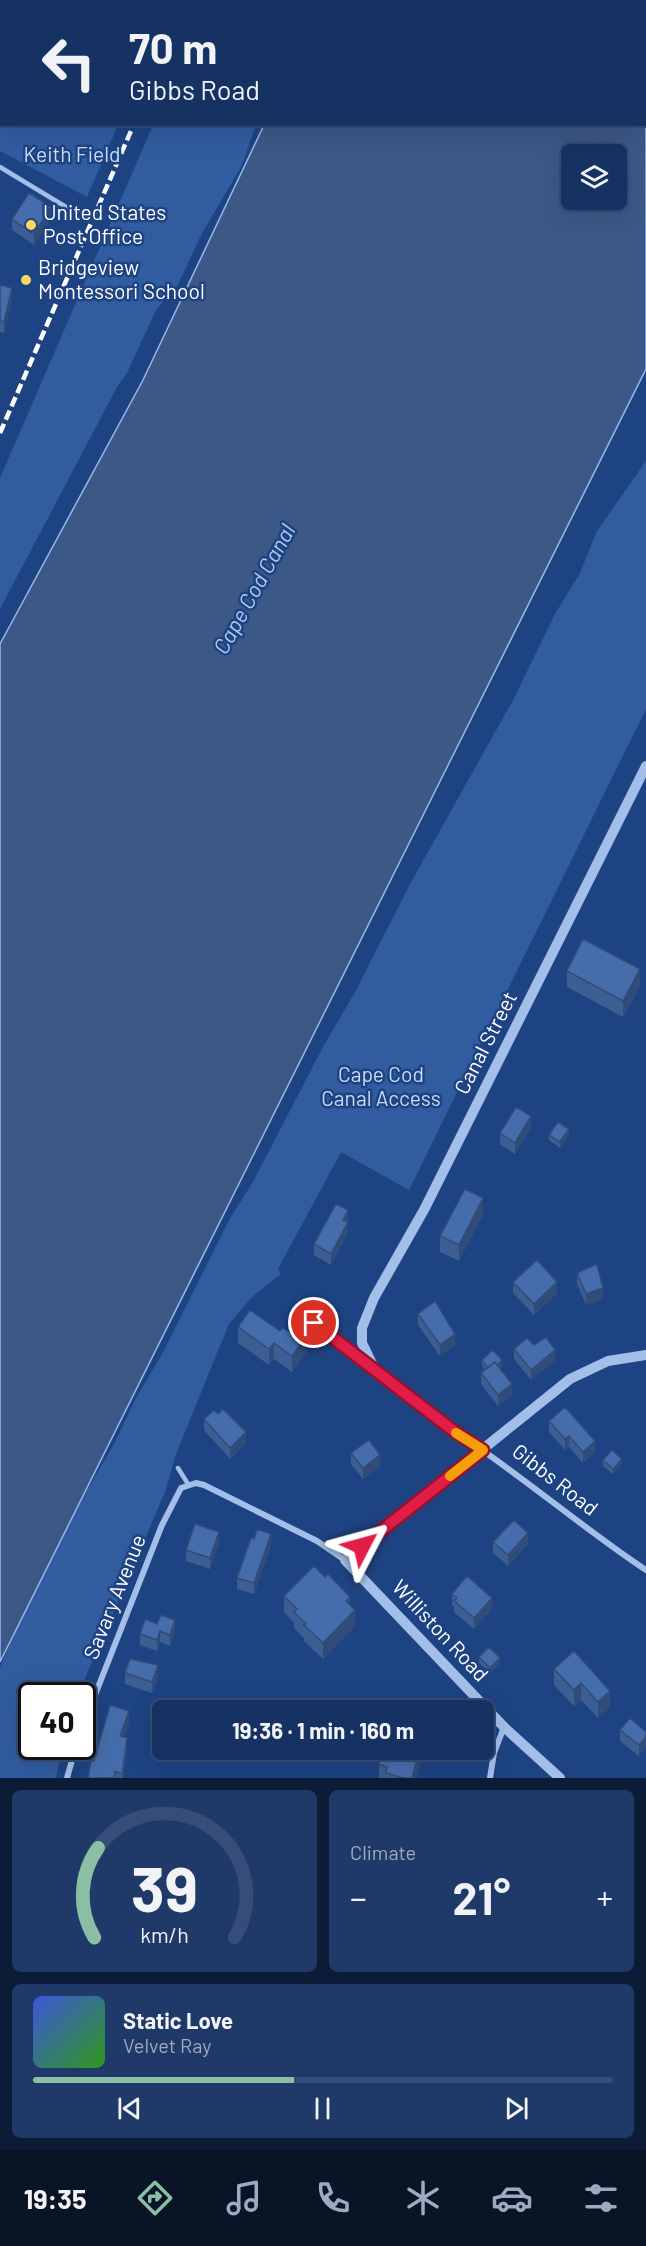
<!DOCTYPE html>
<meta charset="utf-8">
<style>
:root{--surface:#163262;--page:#1f3a68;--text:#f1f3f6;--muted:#9eaabe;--line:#354d77;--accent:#8abfa5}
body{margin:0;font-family:Barlow,sans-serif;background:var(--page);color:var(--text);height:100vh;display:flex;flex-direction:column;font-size:22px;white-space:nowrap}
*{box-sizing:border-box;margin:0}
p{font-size:20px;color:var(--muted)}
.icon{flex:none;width:33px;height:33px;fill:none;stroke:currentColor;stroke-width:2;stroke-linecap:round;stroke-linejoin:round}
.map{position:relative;height:1778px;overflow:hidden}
.drawer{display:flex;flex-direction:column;gap:12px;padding:12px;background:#0c1c36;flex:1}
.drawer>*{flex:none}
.top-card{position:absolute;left:0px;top:0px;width:646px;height:126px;box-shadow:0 6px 24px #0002,0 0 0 2px var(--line);background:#163262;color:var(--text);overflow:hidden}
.buttons{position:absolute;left:561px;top:144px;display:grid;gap:12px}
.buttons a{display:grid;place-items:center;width:66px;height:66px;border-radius:9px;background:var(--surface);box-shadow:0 6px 24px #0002,0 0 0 2px var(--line);font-size:30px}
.speed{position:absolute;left:18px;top:1682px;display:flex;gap:12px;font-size:30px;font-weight:700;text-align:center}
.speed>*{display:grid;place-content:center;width:78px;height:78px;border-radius:50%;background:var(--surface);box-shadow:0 6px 24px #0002,0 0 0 2px var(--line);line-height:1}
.speed .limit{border:3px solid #111;border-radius:9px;background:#fff;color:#111}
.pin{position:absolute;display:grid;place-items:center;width:51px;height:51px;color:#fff;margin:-26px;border:3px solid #fff;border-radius:50%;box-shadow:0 2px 6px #0007}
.me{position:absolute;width:66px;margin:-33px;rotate:51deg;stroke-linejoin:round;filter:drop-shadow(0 0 4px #0008)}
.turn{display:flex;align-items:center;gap:21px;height:126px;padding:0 30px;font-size:27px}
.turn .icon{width:78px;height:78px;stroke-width:2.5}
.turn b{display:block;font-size:42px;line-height:51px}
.big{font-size:45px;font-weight:700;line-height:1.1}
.drawer .widget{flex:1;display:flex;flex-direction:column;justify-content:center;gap:9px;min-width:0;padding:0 21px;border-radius:9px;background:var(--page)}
.drawer .dial{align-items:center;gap:0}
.dial svg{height:156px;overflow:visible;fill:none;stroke:var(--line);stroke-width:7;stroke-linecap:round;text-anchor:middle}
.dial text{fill:var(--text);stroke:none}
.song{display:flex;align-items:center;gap:18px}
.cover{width:72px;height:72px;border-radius:9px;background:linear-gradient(135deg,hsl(230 70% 55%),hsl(110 70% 35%))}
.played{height:6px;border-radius:3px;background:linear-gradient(90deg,var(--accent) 45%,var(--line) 45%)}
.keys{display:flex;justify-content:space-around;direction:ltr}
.heat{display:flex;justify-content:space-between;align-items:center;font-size:33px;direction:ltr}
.drawer .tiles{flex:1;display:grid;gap:12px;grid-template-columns:1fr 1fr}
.widget:last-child{grid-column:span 2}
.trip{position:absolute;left:152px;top:1700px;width:342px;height:60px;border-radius:9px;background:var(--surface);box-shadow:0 6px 24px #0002,0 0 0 2px var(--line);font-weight:700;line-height:60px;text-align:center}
.tab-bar{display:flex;height:96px;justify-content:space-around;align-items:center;background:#091427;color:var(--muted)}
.tab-bar .icon{width:42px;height:42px}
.tab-bar .current{color:var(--accent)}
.tab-bar b{font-size:27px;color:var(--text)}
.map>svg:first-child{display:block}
.green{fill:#315ca0}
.water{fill:#3c5886;stroke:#97b8eb;stroke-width:1.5;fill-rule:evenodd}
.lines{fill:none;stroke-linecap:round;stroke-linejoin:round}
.service{stroke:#a3bee9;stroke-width:4.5}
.minor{stroke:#a3bee9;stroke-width:6}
.tertiary{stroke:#a3bee9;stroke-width:10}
.rail{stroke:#fff;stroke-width:4.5;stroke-dasharray:10 4.5;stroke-linecap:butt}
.wall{fill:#3c5e93}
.shaded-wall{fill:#314c78}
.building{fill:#466dab;stroke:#314c78;stroke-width:1.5}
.route-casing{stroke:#92132f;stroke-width:15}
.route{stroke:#e11d48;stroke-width:10}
.slow{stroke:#f59e0b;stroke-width:10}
.poi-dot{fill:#f8d762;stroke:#1e4382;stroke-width:2}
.labels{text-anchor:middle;stroke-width:5;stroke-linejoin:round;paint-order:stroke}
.park-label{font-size:21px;fill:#c8daf7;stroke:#1e4382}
.poi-label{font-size:21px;fill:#fff;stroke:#1e4382;text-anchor:start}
.street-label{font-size:21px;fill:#fff;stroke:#1e4382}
.water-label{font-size:22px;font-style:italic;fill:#afc9f1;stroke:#1e4382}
</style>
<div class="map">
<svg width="646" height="1778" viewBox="0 0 646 1778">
<rect width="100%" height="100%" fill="#1e4382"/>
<!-- green -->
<path class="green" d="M0 0H171L2 2V124L118 125 87 197 0 151Z
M208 0H314L208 1Z
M153 125H256L242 165 201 235 178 285 156 310 127 373 117 387 0 609V478Z
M646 461V709L409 1190 341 1152 278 1269 281 1274 251 1298 229 1324 176 1454 165 1492 78 1695H32V1746H62L56 1778H0V1667L21 1618 71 1518 114 1444 135 1400 162 1354 230 1218 253 1182 323 1047 354 994 409 886 513 700 555 614 579 575 597 531Z"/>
<!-- water -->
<path class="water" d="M323 0H646V369L0 1662V644L143 380 264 125 645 124V2ZM572 154H616V200H572Z"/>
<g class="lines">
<!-- service -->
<path class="service" d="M0 167 66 207
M178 1468 188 1484"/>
<!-- minor -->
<path class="minor" d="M298 1312 372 1368
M482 1450C538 1489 590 1533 646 1570
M82 1728 162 1525 181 1488 196 1483 204 1485 317 1541 345 1560
M67 1778 76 1746
M490 1778 494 1753 504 1727"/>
<!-- tertiary -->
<path class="tertiary" d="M482 1450 455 1432 375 1370 362 1343V1328L374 1298 425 1208 646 766
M560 1778 504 1727 345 1560 570 1379 608 1361 646 1355"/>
<!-- rail -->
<path class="rail" d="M188 2 189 0
M0 433 134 124"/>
</g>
<!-- wall -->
<path class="wall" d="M51 218 34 245 12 230V219Z
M0 285 12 299 4 333 0 332Z
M567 971 640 986 623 1017 567 987Z
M531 1127 515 1154 500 1144V1133Z
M549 1135H569L560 1148 549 1140Z
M483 1214 459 1261 440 1252V1236Z
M348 1222V1233L331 1265 314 1255V1244Z
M577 1273 603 1299 586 1305 577 1284Z
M513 1282 557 1293 534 1315 513 1293Z
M418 1314 455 1345 440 1356 418 1325Z
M238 1327 289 1332 307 1351 292 1372 274 1359 269 1365 238 1343Z
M534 1345 555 1360 531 1380 514 1359V1349Z
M482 1360 502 1366 499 1368 512 1395 498 1406 481 1384V1373L485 1370 482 1365Z
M204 1419 246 1443 230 1459 204 1430Z
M549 1421 595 1452 583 1463 569 1447 565 1450 549 1432Z
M351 1453 380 1466 363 1479 351 1464Z
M603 1460 622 1464 613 1474 603 1466Z
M493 1542 528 1544 508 1566 493 1553Z
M219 1543 210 1569 186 1561V1550Z
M271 1545 254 1594 237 1589V1578Z
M452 1594 492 1609 474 1629 454 1612V1607L452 1605Z
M284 1596 350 1605 355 1626 323 1659 304 1641V1638L294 1628V1623L284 1612Z
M157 1624 175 1631 170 1646 160 1642 157 1651 140 1645V1634Z
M574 1651 610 1707 598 1718 581 1700 574 1706 554 1685V1669Z
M479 1657 500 1664 490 1673 479 1663Z
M125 1673 158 1676 152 1693 125 1684Z
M129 1722 123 1737 127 1748 123 1778H88L94 1761Z
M620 1730 646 1732 639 1756 620 1741Z
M423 1749V1754L416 1778H379V1764Z"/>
<!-- shaded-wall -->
<path class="shaded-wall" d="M51 207V218L34 245V234Z
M12 288V299L4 333V322Z
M640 969V986L623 1017V1001Z
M531 1116V1127L515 1154V1143Z
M569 1129V1135L560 1148V1142Z
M483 1198V1214L459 1261V1245Z
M348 1210V1221L343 1230V1220Z
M348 1222V1233L331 1265V1254Z
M557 1282V1293L534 1315V1304Z
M603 1288V1299L586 1305V1294Z
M455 1334V1345L440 1356V1345Z
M307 1335V1351L292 1372V1356Z
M274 1343V1359L269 1365V1349Z
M555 1350V1360L531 1380V1370Z
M502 1360V1366L490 1376V1370Z
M512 1384V1395L498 1406V1395Z
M246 1432V1443L230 1459V1448Z
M569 1436V1447L565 1450V1439Z
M595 1441V1452L583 1463V1452Z
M380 1455V1466L363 1479V1468Z
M622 1459V1464L613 1474V1469Z
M219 1532V1543L210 1569V1558Z
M528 1533V1544L508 1566V1555Z
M271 1534V1545L254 1594V1583Z
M350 1597V1613L346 1601Z
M492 1598V1609L474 1629V1618Z
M355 1610V1626L323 1659V1643Z
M175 1620V1631L170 1646V1635Z
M160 1631V1642L157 1651V1640Z
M500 1658V1664L490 1673V1668Z
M158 1665V1676L152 1693V1682Z
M581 1683V1700L574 1706V1690Z
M610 1691V1707L598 1718V1702Z
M129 1711V1722L120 1747V1736Z
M646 1737V1748L639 1756V1745Z
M127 1738V1748L123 1778H122Z
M420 1749H423V1754L416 1778H412Z"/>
<!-- building -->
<path class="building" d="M29 193 51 207 34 234 12 219Z
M0 285 12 288 4 322 0 321Z
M583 939 640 969 623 1001 567 971Z
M516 1107 531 1116 515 1143 500 1133Z
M558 1122 569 1129 560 1142 549 1135Z
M465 1189 483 1198 459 1245 440 1236Z
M336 1204 348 1210 343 1220 348 1222 331 1254 314 1244Z
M537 1260 557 1282 534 1304 513 1282Z
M597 1264 603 1288 586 1294 577 1273Z
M435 1301 455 1334 440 1345 418 1314Z
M250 1310 280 1331 282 1327 289 1332 294 1326 307 1335 292 1356 274 1343 269 1349 238 1327Z
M546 1337 555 1350 531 1370 514 1349 527 1338 534 1345Z
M493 1350 502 1360 497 1365 495 1362 488 1368 482 1360Z
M495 1362 512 1384 498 1395 481 1373Z
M565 1407 595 1441 583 1452 569 1436 565 1439 549 1421Z
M223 1409 246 1432 230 1448 204 1419 214 1410 218 1414Z
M369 1440 380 1455 363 1468 351 1453Z
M612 1450 622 1459 613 1469 603 1460Z
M514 1520 528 1533 508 1555 493 1542Z
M195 1524 219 1532 210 1558 186 1550Z
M257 1529 271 1534 254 1583 237 1578 251 1538 254 1539Z
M314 1566 325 1577 328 1574 350 1597 346 1601 355 1610 323 1643 304 1625 306 1624 294 1612 297 1609 284 1596Z
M467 1576 492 1598 474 1618 454 1601 457 1598 452 1594Z
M161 1615 175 1620 170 1635 160 1631 157 1640 140 1634 145 1619 157 1624Z
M489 1647 500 1658 490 1668 479 1657Z
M574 1651 610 1691 598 1702 581 1683 574 1690 554 1669Z
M130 1659 158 1665 152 1682 125 1673Z
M110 1705 129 1711 120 1736 127 1738 122 1774 115 1771 114 1778H88L91 1761H94Z
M630 1718 646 1732V1737L639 1745 620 1730Z
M383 1749H420L412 1778H403L386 1773 387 1767 379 1764Z"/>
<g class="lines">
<defs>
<path id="route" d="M314 1323 455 1432 483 1450 362 1546"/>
</defs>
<!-- route casing -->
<use href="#route" class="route-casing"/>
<!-- route -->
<use href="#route" class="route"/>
<!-- slow -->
<path class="slow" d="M450 1476 483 1450 456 1433"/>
</g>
<!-- markers -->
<g class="poi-dot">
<circle cx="31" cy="225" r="6"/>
<circle cx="26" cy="280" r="6"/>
</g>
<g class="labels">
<!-- park labels -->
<g class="park-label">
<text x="72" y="162">Keith Field</text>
<text x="381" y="1082">Cape Cod<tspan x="381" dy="24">Canal Access</tspan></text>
</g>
<!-- poi labels -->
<g class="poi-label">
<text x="43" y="220">United States<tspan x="43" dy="24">Post Office</tspan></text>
<text x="38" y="275">Bridgeview<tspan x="38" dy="24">Montessori School</tspan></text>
</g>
<!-- street labels -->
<g class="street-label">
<text transform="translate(486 1043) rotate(-63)" y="7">Canal Street</text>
<text transform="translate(555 1480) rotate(38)" y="7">Gibbs Road</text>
<text transform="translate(115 1597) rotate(-68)" y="7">Savary Avenue</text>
<text transform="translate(440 1631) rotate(47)" y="7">Williston Road</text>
</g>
<!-- water labels -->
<g class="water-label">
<text transform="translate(254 589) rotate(-61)" y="8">Cape Cod Canal</text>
</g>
</g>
</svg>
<div class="buttons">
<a><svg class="icon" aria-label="layers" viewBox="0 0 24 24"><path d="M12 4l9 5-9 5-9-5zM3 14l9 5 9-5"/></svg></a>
</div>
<div class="speed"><div class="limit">40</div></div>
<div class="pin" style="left:314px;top:1323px;background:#d93025"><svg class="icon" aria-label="arrive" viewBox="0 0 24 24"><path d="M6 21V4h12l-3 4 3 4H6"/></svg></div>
<svg class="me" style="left:362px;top:1546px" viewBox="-20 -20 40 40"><path d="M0-17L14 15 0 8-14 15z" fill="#e11d48" stroke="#fff" stroke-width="4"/></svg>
<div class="trip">19:36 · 1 min · 160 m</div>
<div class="top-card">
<div class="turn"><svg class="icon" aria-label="left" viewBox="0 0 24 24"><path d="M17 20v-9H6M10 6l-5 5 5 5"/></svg><div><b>70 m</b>Gibbs Road</div></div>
</div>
</div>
<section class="drawer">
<div class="tiles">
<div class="widget dial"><svg viewBox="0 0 100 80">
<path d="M14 69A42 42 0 1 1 86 69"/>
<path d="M14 69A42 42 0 0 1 16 23" stroke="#8abfa5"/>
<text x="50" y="56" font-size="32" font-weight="700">39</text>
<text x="50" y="72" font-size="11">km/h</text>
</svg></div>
<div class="widget"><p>Climate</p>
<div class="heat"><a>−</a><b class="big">21°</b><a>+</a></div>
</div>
<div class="widget">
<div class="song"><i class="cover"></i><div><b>Static Love</b><p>Velvet Ray</p></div></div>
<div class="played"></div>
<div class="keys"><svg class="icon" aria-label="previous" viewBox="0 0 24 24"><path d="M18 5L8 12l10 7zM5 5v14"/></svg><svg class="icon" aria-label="pause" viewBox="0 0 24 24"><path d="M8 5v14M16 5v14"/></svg><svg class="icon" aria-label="next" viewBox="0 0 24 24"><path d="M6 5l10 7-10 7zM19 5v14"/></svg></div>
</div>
</div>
</section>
<nav class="tab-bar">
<b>19:35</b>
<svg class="icon current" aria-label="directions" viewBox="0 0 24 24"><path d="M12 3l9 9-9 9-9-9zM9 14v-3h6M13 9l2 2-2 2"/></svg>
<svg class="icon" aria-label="music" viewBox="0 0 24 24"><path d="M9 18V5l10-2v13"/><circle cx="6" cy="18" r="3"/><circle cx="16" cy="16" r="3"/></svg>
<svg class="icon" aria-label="phone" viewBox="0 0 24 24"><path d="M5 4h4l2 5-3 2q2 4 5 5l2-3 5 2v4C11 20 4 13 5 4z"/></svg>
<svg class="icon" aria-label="climate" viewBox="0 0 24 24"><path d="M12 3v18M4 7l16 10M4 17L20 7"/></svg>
<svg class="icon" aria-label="car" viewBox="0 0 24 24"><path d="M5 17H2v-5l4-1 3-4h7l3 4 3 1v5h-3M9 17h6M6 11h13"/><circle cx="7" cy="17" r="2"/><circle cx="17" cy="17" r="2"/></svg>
<svg class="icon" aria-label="filters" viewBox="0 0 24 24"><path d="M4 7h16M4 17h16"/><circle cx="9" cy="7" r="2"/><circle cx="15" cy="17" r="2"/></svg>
</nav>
